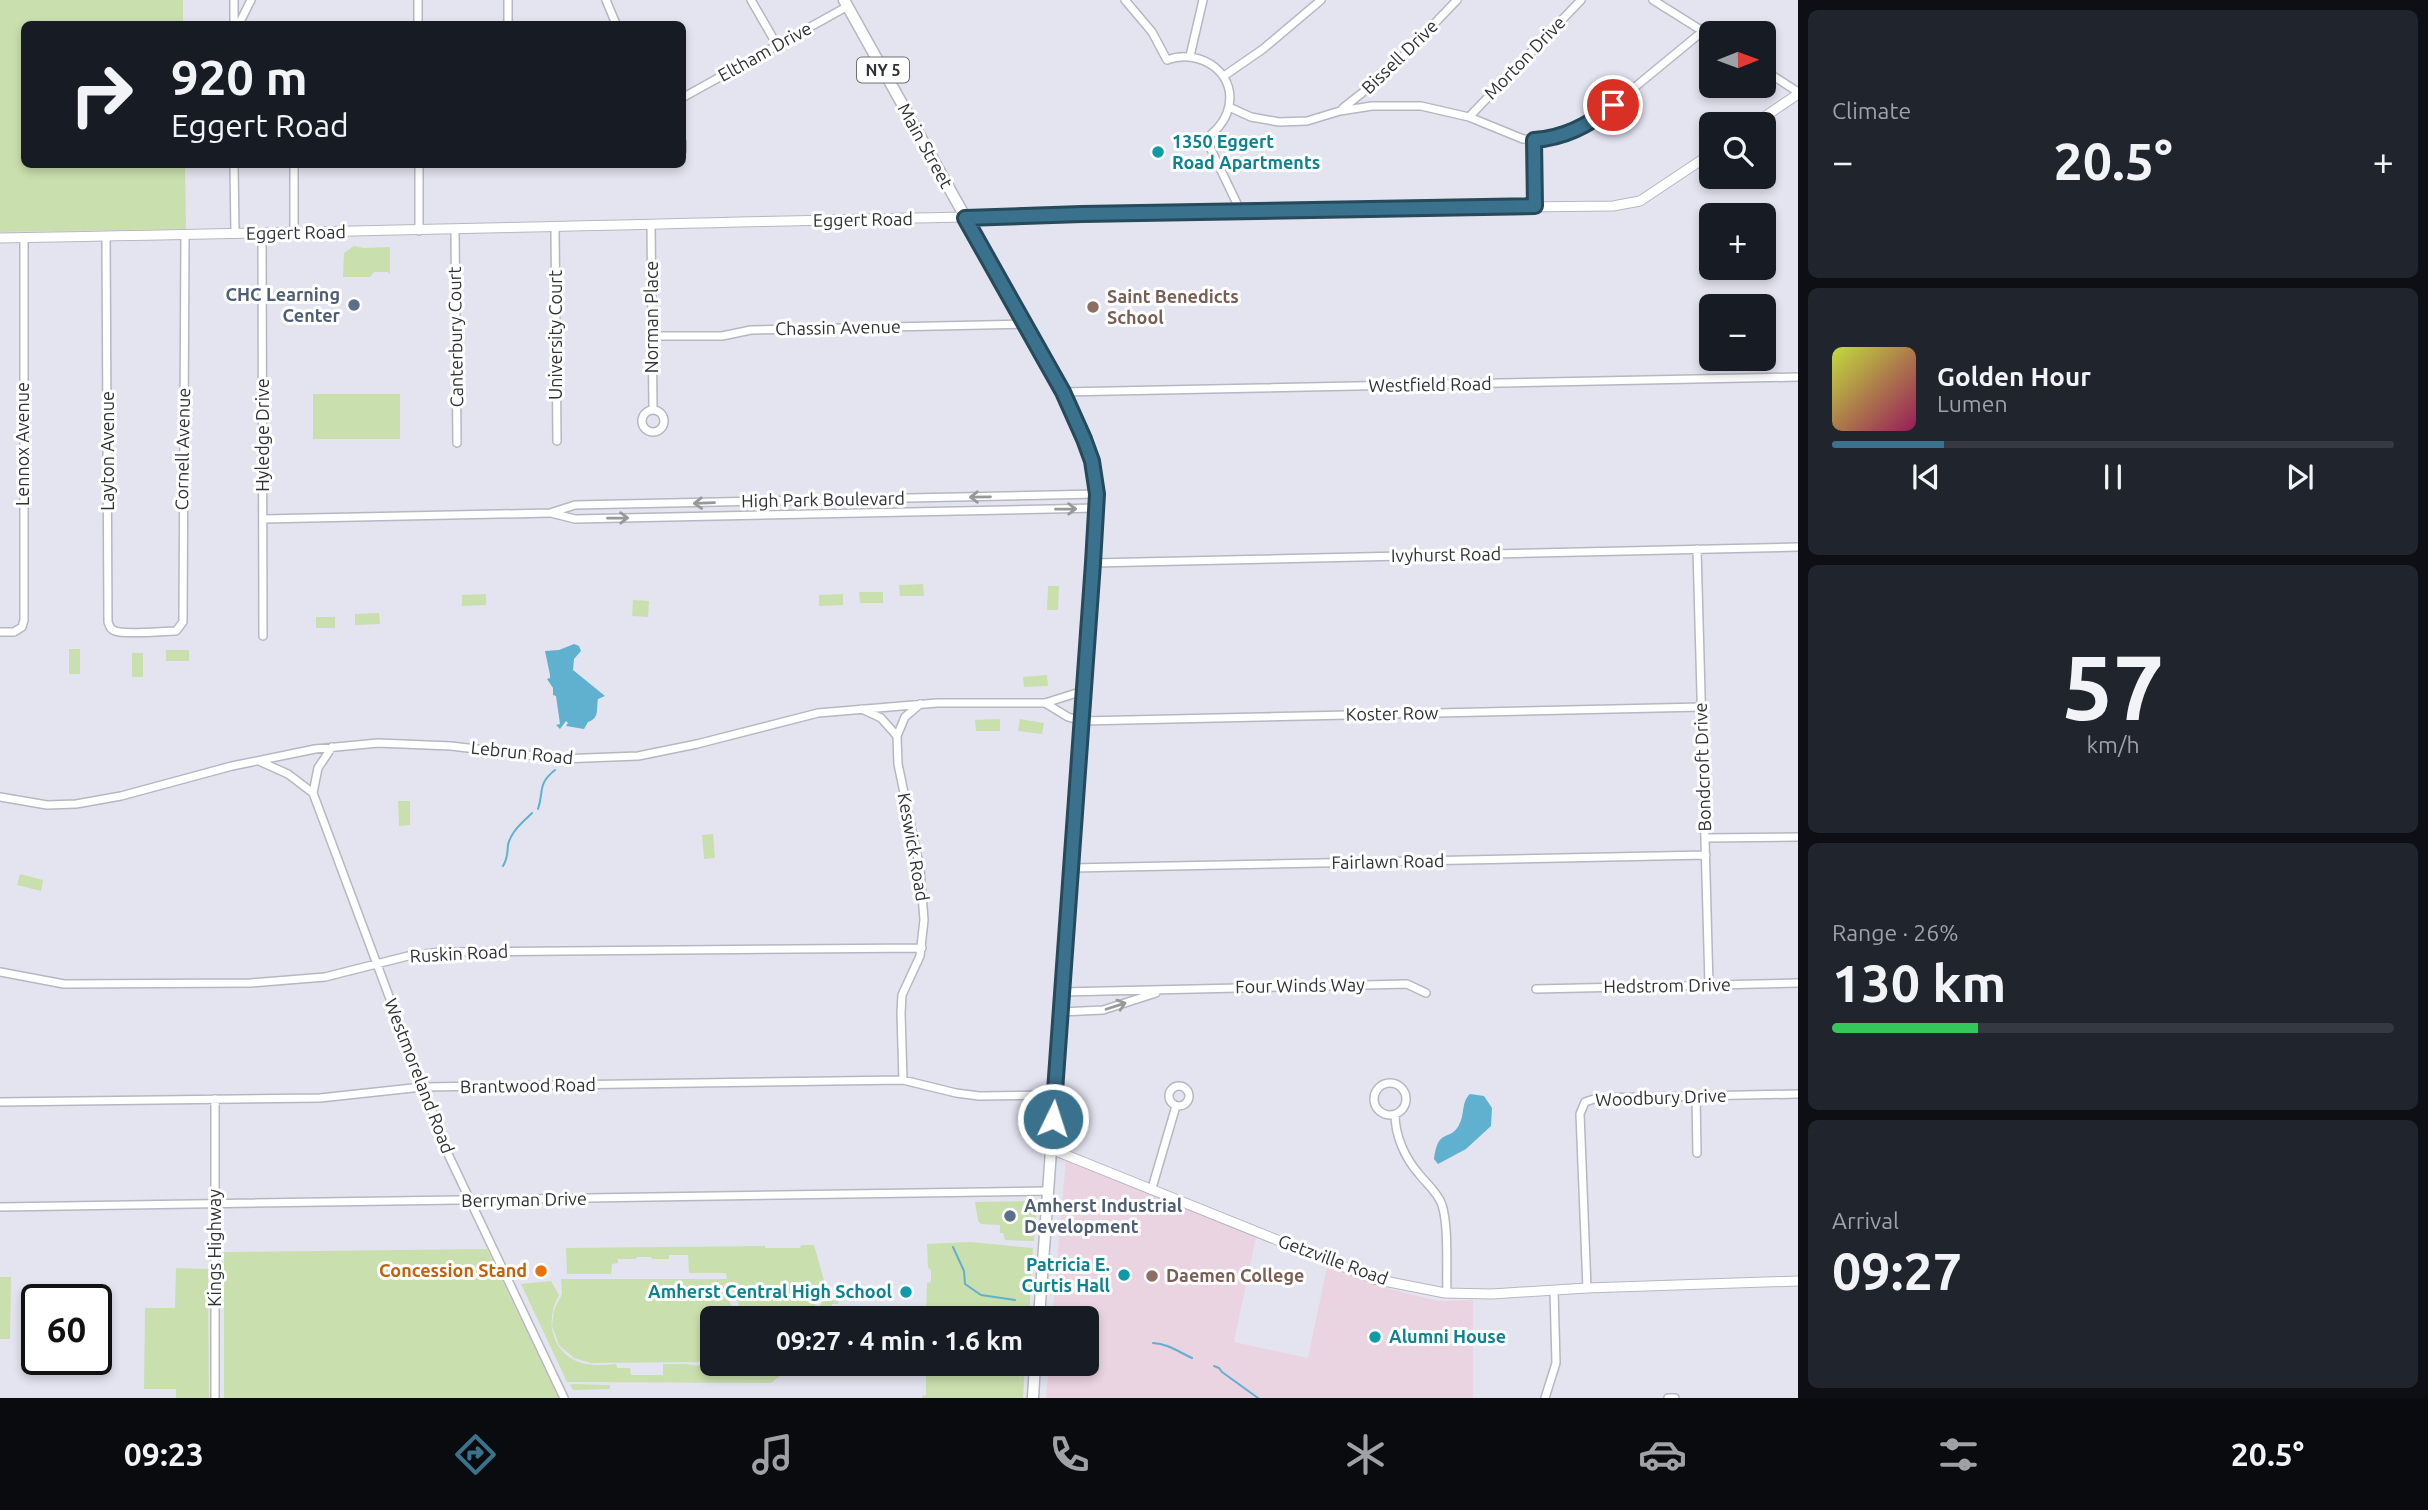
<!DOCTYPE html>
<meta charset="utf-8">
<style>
:root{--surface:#171b24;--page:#20242c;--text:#f1f3f6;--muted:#9ea1a6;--line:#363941;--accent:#3a718c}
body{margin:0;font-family:Ubuntu,sans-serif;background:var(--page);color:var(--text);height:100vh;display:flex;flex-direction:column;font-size:26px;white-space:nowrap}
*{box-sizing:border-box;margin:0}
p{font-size:23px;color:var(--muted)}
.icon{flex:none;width:38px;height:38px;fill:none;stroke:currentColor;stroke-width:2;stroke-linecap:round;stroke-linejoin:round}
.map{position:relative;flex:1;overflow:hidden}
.drawer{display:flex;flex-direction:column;gap:10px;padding:10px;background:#0d0f14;width:630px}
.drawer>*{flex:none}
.guide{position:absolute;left:21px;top:21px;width:665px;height:147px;border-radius:10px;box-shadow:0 4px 10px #0003;background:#171b24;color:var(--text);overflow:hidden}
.needle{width:46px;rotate:89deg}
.fabs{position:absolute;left:1699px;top:21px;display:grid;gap:14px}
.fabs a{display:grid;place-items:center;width:77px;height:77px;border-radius:10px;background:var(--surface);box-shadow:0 4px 10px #0003;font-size:35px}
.speed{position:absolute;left:21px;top:1284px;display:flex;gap:14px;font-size:35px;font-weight:700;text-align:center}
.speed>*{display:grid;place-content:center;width:91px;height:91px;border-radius:50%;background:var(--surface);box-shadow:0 4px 10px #0003;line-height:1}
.speed .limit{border:4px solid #111;border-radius:10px;background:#fff;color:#111}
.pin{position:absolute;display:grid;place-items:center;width:60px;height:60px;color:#fff;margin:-30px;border:4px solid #fff;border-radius:50%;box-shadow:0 2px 7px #0007}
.me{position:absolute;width:77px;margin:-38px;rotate:4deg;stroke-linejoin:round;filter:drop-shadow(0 0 5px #0008)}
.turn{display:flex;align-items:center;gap:24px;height:147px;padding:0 35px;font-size:32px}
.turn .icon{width:91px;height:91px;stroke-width:2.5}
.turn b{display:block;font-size:49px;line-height:60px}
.big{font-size:52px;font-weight:700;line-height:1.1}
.drawer .tile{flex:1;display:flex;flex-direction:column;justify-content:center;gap:10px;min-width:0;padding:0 24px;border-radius:10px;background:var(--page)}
.drawer .dial{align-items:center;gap:0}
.dial b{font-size:91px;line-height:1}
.song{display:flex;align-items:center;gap:21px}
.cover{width:84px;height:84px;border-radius:10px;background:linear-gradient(135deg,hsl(70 70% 55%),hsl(330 70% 35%))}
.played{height:7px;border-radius:4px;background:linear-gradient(90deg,var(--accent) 20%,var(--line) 20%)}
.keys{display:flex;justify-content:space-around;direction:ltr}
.heat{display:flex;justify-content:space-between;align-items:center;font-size:38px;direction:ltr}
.charge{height:10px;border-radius:5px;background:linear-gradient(90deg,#34c759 26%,var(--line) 0)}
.trip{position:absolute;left:700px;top:1306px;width:399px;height:70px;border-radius:10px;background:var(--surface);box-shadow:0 4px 10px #0003;font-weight:700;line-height:70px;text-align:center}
.menu{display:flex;height:112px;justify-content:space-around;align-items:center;background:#090b0e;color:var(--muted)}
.menu .icon{width:49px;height:49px}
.menu .selected{color:var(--accent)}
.menu b{font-size:32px;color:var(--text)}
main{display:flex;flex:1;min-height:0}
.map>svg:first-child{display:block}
.education{fill:#ead4e2}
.green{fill:#cadfae}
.water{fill:#5fb1cf}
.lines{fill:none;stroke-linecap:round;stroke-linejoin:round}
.stream{stroke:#5fb1cf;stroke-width:2}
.minor-casing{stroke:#b6b7c1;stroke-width:10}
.tertiary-casing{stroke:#b6b7c1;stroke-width:11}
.primary-casing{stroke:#b6b7c1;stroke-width:13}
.minor{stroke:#fff;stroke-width:7}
.tertiary{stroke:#fff;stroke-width:9}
.primary{stroke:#fff;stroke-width:10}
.oneway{stroke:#98989a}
.route-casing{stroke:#26495b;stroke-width:18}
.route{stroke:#3a718c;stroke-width:12}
.culture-dot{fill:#0f9aa8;stroke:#fff;stroke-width:2.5}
.service-dot{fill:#5c6f8a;stroke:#fff;stroke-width:2.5}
.education-dot{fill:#8d6e63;stroke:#fff;stroke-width:2.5}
.food-dot{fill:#e8710a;stroke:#fff;stroke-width:2.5}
.labels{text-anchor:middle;stroke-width:6;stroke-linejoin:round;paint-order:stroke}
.shield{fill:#fff;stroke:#6f7072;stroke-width:2}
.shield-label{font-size:16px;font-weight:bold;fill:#313236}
.street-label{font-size:18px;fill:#313236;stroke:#fff}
.culture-label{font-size:18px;font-weight:bold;fill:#0d838f;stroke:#fff;text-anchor:start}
.service-label{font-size:18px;font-weight:bold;fill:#4e5e75;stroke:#fff;text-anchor:end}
.education-label{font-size:18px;font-weight:bold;fill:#785e54;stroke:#fff;text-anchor:start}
.food-label{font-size:18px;font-weight:bold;fill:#c56008;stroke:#fff;text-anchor:end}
</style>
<main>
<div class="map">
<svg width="1798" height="1398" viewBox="0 0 1798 1398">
<rect width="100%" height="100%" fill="#e3e4f0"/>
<!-- education -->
<path class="education" d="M1066 1159 1256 1237 1234 1342 1308 1358 1327 1267 1378 1286 1438 1301 1473 1300V1398H1046L1049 1363H1087V1318H1052Z"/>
<!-- green -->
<path class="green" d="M0 0H183V24H24V164L185 165 186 229 0 232Z
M354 246 364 248 390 247V275L388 272H374L370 277H343L344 253Z
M313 394H400V439H313Z
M923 584 924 596H900L899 585Z
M1048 586H1059L1058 610H1047Z
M859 592H883V603H860Z
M486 594V605L462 606V595Z
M843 594V605L819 606V595Z
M633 600 649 601 648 617 632 616Z
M379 613 380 624 355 625V614Z
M316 617H335V628H316Z
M69 649H80V674H69Z
M166 650H189V661H166Z
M132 653H143V677H132Z
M1047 675 1048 686 1024 687 1023 677Z
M1000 719V731H976L975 720Z
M1020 719 1044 723 1042 734 1018 731Z
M398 801H410V825L399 826Z
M713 834 715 858 704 859 702 835Z
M20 874 43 880 41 891 17 885Z
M1034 1198 1037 1202 1034 1241 1005 1240 1003 1233H1000V1225L981 1224 978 1221 975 1202 1033 1201Z
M970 1242 1033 1248 1029 1318H921V1314L926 1313 927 1283 931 1282V1270L928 1268 927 1244Z
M801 1245H814L827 1291 810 1311V1318H742L738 1302 727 1289C726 1298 734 1308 736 1318H712L711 1359 697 1362 591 1363 574 1358 559 1345 552 1326 554 1310 562 1294 561 1279H727L726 1273H689L688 1255H669V1259H652L651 1257H637L636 1259H618V1263L612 1264 611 1274H567L566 1248 765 1246V1248H800Z
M487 1249 559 1398H224V1252Z
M176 1268 208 1269 209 1398H176V1389H144L145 1308H175Z
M0 1277H11L10 1339H0Z
M551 1281 559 1295C544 1321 552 1354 582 1363 593 1366 605 1365 616 1364L617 1368H630L631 1375H663V1364H687L697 1366 712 1362 780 1363V1376L771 1383 567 1382 521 1284Z
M831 1300 839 1301 838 1304H832L833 1312H826V1318H817V1311L822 1302Z
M928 1363H1021L1020 1386 1022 1363H1025L1023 1398H922V1396L926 1395V1368L928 1367Z
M573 1384 610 1385V1389L573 1390 570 1385Z"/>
<!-- water -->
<path class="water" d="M574 644 579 646 581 651 574 659 573 670 605 696 598 699C596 709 600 718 588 722L584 729 566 726 568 723 566 721 560 729 556 725 560 724 556 696 553 695V688L547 679 550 678V675L545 651 559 650Z
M1470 1094 1484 1096 1492 1108 1491 1126 1466 1149 1438 1164 1434 1159C1438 1127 1450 1142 1459 1125 1465 1115 1461 1102 1470 1094Z"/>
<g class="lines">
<!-- stream -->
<path class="stream" d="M538 809C544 792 537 784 555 770
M503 866C508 858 507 854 508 845 511 831 523 822 532 813
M953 1247 964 1271 965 1284 981 1295 1015 1300
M1060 1313 1063 1318
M1153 1343C1168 1344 1177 1351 1192 1358
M1214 1366 1219 1368 1222 1372 1258 1398"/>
<defs>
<path id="minor" d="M508 0V24
M606 0 616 24
M751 0 777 45
M1125 0 1152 32 1167 60C1201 47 1241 75 1227 113 1223 124 1215 131 1206 139L1241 212
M1653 0 1712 37
M234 24V0
M239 24 251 0
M418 24V0
M1190 56 1203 0
M1764 70 1798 92
M1224 76 1263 49 1321 0
M682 98 848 6
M1229 107 1251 117 1279 122 1307 121 1340 111 1372 106H1421L1469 117 1523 139H1544L1578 129 1601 115 1703 31
M1343 108 1386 74 1457 0
M1469 117 1581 0
M1534 140 1535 206
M682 142V151
M234 164 235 234
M294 164V233
M419 164V231
M651 225 653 409
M555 228 557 441
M455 230 457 443
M262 233 263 636
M106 236 108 622C110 627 110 629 115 631 125 635 163 631 176 631L183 622 185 234
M653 336H722L751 330 1025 324
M1063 392 1798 377
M642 421a11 11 0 1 1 22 0a11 11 0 1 1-22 0Z
M551 513 575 519 1097 508
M263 519 550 513 575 505 1097 494
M1697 549 1709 985
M1093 563 1798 547
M0 632H14L22 627 24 620V237
M1045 703 1068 717 1082 721 1702 707
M862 709 881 718 897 736
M332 747 318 768 313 793 448 1154 564 1398
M259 761 288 774 313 793
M0 797 47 805 76 804 121 796 232 766 315 749 378 743 451 746 560 759 638 756 697 744 818 713 937 703H1045L1083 691
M1705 838 1798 837
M1071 868 1706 855
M0 972 64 984 251 983 325 977 408 956 441 952 922 948
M1536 989 1798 983
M1062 992 1407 984 1426 993
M1061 1012 1103 1010 1156 993
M903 1080 901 1013 902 995 920 956 924 920 920 869 898 764 897 736 905 717 920 704
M1374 1099a16 16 0 1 1 32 0a16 16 0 1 1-32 0Z
M1169 1096a10 10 0 1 1 20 0a10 10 0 1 1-20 0Z
M1696 1096 1697 1153
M215 1099V1398
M0 1102 320 1098 422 1087 903 1080 956 1093 979 1096 1055 1095
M1395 1114C1395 1136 1405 1158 1419 1174 1427 1184 1438 1193 1442 1205 1449 1227 1446 1269 1447 1293
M1152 1188 1176 1106
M0 1207 1048 1191
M1587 1288 1580 1114 1585 1102 1597 1098 1798 1094
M1545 1398 1556 1363 1554 1290
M1668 1398H1675"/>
<path id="tertiary" d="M1754 124 1798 94
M0 238C538 229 1075 211 1613 206L1640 201 1712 153
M1051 1149 1374 1279 1445 1293 1492 1294 1587 1288 1798 1281"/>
<path id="primary" d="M844 0 1063 392 1084 439 1096 482 1093 563 1039 1318
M1033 1398 1035 1363"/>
</defs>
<!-- minor casing -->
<use href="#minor" class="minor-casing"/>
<!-- tertiary casing -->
<use href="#tertiary" class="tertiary-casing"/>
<!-- primary casing -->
<use href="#primary" class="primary-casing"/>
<!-- minor -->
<use href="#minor" class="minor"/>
<!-- tertiary -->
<use href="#tertiary" class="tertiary"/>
<!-- primary -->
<use href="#primary" class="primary"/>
</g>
<!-- one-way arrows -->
<defs><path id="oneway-shaft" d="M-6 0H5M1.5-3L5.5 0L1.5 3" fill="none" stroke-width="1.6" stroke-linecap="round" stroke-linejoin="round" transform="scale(1.75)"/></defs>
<g class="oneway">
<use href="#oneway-shaft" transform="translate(980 497) rotate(179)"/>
<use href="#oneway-shaft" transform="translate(704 503) rotate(178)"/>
<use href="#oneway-shaft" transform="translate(1066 509) rotate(-1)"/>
<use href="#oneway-shaft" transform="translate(618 518) rotate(-1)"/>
<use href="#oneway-shaft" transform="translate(1116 1006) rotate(-18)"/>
</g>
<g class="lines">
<defs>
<path id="route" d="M1053 1119 1093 563 1097 494 1092 461 1084 439 1063 392 965 218 1082 214 1535 206 1534 140C1564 138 1590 125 1613 105"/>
</defs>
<!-- route casing -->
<use href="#route" class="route-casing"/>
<!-- route -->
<use href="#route" class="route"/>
</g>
<!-- markers -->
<g class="culture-dot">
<circle cx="1158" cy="152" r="7"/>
<circle cx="1124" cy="1275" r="7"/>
<circle cx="906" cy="1292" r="7"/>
<circle cx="1375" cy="1337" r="7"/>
</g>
<g class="service-dot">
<circle cx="354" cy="305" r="7"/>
<circle cx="1010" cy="1216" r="7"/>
</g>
<g class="education-dot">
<circle cx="1093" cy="307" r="7"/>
<circle cx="1152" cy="1276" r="7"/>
</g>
<circle class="food-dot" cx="541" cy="1271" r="7"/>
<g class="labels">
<!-- shield labels -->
<rect class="shield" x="857" y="57.5" width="52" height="25" rx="5"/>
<g class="shield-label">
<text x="883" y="76">NY 5</text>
</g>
<!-- street labels -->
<g class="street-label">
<text transform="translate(765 52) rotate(-29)" y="6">Eltham Drive</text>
<text transform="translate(1400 57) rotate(-44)" y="6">Bissell Drive</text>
<text transform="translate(1525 58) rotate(-46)" y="6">Morton Drive</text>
<text transform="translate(925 146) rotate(61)" y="6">Main Street</text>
<text transform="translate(863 220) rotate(-1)" y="6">Eggert Road</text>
<text transform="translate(296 233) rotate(-1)" y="6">Eggert Road</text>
<text transform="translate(652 317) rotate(-90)" y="6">Norman Place</text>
<text transform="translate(838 328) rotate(-1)" y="6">Chassin Avenue</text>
<text transform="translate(556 335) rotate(-90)" y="6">University Court</text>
<text transform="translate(456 337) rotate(-91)" y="6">Canterbury Court</text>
<text transform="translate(1430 385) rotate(-1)" y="6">Westfield Road</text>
<text transform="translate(263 435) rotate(-90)" y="6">Hyledge Drive</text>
<text transform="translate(23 444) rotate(-90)" y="6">Lennox Avenue</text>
<text transform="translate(183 449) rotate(-89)" y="6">Cornell Avenue</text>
<text transform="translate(108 451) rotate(-90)" y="6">Layton Avenue</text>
<text transform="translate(823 500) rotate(-1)" y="6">High Park Boulevard</text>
<text transform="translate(1446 555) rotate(-1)" y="6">Ivyhurst Road</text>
<text transform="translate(1392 714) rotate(-1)" y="6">Koster Row</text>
<text transform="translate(522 753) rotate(6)" y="6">Lebrun Road</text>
<text transform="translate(1703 767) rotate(-92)" y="6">Bondcroft Drive</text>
<text transform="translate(913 847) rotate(80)" y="6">Keswick Road</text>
<text transform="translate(1388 862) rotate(-1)" y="6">Fairlawn Road</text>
<text transform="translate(459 954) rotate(-3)" y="6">Ruskin Road</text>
<text transform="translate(1300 986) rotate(-1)" y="6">Four Winds Way</text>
<text transform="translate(1667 986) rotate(-1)" y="6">Hedstrom Drive</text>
<text transform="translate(419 1076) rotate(69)" y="6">Westmoreland Road</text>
<text transform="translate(528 1086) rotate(-1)" y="6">Brantwood Road</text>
<text transform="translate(1661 1098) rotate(-2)" y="6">Woodbury Drive</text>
<text transform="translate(524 1200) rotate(-1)" y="6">Berryman Drive</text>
<text transform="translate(215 1248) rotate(-90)" y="6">Kings Highway</text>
<text transform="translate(1333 1260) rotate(20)" y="6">Getzville Road</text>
</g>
<!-- culture labels -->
<g class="culture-label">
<text x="1172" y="148">1350 Eggert<tspan x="1172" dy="21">Road Apartments</tspan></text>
<text x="1110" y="1271" text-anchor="end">Patricia E.<tspan x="1110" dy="21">Curtis Hall</tspan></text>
<text x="892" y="1298" text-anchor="end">Amherst Central High School</text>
<text x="1389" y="1343">Alumni House</text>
</g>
<!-- service labels -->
<g class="service-label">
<text x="340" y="301">CHC Learning<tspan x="340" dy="21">Center</tspan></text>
<text x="1024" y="1212" text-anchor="start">Amherst Industrial<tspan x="1024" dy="21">Development</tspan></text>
</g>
<!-- education labels -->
<g class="education-label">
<text x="1107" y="303">Saint Benedicts<tspan x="1107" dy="21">School</tspan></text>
<text x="1166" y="1282">Daemen College</text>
</g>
<!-- food labels -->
<g class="food-label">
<text x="527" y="1277">Concession Stand</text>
</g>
</g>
</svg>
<div class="fabs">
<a><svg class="needle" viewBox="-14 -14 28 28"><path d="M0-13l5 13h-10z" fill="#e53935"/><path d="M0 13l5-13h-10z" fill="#9ea1a6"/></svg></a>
<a><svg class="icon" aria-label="search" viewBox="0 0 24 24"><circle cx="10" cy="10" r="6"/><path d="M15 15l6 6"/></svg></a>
<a>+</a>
<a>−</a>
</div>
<div class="speed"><div class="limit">60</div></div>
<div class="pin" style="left:1613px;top:105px;background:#d93025"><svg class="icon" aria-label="arrive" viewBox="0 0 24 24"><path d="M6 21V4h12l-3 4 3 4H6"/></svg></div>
<svg class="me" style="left:1053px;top:1119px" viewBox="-20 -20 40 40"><circle r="17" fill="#3a718c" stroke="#fff" stroke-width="3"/><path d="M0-11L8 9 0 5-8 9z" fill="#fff"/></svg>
<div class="trip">09:27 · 4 min · 1.6 km</div>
<div class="guide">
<div class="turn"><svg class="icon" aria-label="right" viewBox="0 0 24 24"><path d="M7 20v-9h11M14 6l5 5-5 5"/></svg><div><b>920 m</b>Eggert Road</div></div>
</div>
</div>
<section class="drawer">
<div class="tile"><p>Climate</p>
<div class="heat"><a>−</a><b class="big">20.5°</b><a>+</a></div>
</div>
<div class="tile">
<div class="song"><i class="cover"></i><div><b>Golden Hour</b><p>Lumen</p></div></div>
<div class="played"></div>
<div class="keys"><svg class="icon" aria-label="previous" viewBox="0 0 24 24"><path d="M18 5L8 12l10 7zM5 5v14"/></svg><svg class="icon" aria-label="pause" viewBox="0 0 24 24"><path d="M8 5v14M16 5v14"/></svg><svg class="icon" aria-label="next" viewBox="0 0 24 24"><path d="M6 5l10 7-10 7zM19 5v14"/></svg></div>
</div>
<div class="tile dial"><b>57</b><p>km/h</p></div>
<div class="tile"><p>Range · 26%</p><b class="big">130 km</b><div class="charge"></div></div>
<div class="tile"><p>Arrival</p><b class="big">09:27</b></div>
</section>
</main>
<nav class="menu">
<b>09:23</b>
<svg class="icon selected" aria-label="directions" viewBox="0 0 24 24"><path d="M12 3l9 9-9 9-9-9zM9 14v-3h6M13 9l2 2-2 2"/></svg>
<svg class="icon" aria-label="music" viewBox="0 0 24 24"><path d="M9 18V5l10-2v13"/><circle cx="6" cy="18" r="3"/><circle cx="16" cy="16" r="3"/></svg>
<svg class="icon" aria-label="phone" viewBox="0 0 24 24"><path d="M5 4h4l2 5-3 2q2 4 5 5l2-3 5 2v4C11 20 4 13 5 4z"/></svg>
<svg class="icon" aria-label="climate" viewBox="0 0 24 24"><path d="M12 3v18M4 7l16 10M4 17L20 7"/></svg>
<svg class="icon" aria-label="car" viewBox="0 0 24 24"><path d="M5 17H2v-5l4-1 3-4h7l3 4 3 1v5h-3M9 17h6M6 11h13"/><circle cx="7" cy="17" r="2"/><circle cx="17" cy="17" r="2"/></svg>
<svg class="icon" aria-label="filters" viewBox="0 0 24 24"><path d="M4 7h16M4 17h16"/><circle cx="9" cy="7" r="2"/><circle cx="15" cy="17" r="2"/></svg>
<b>20.5°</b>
</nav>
